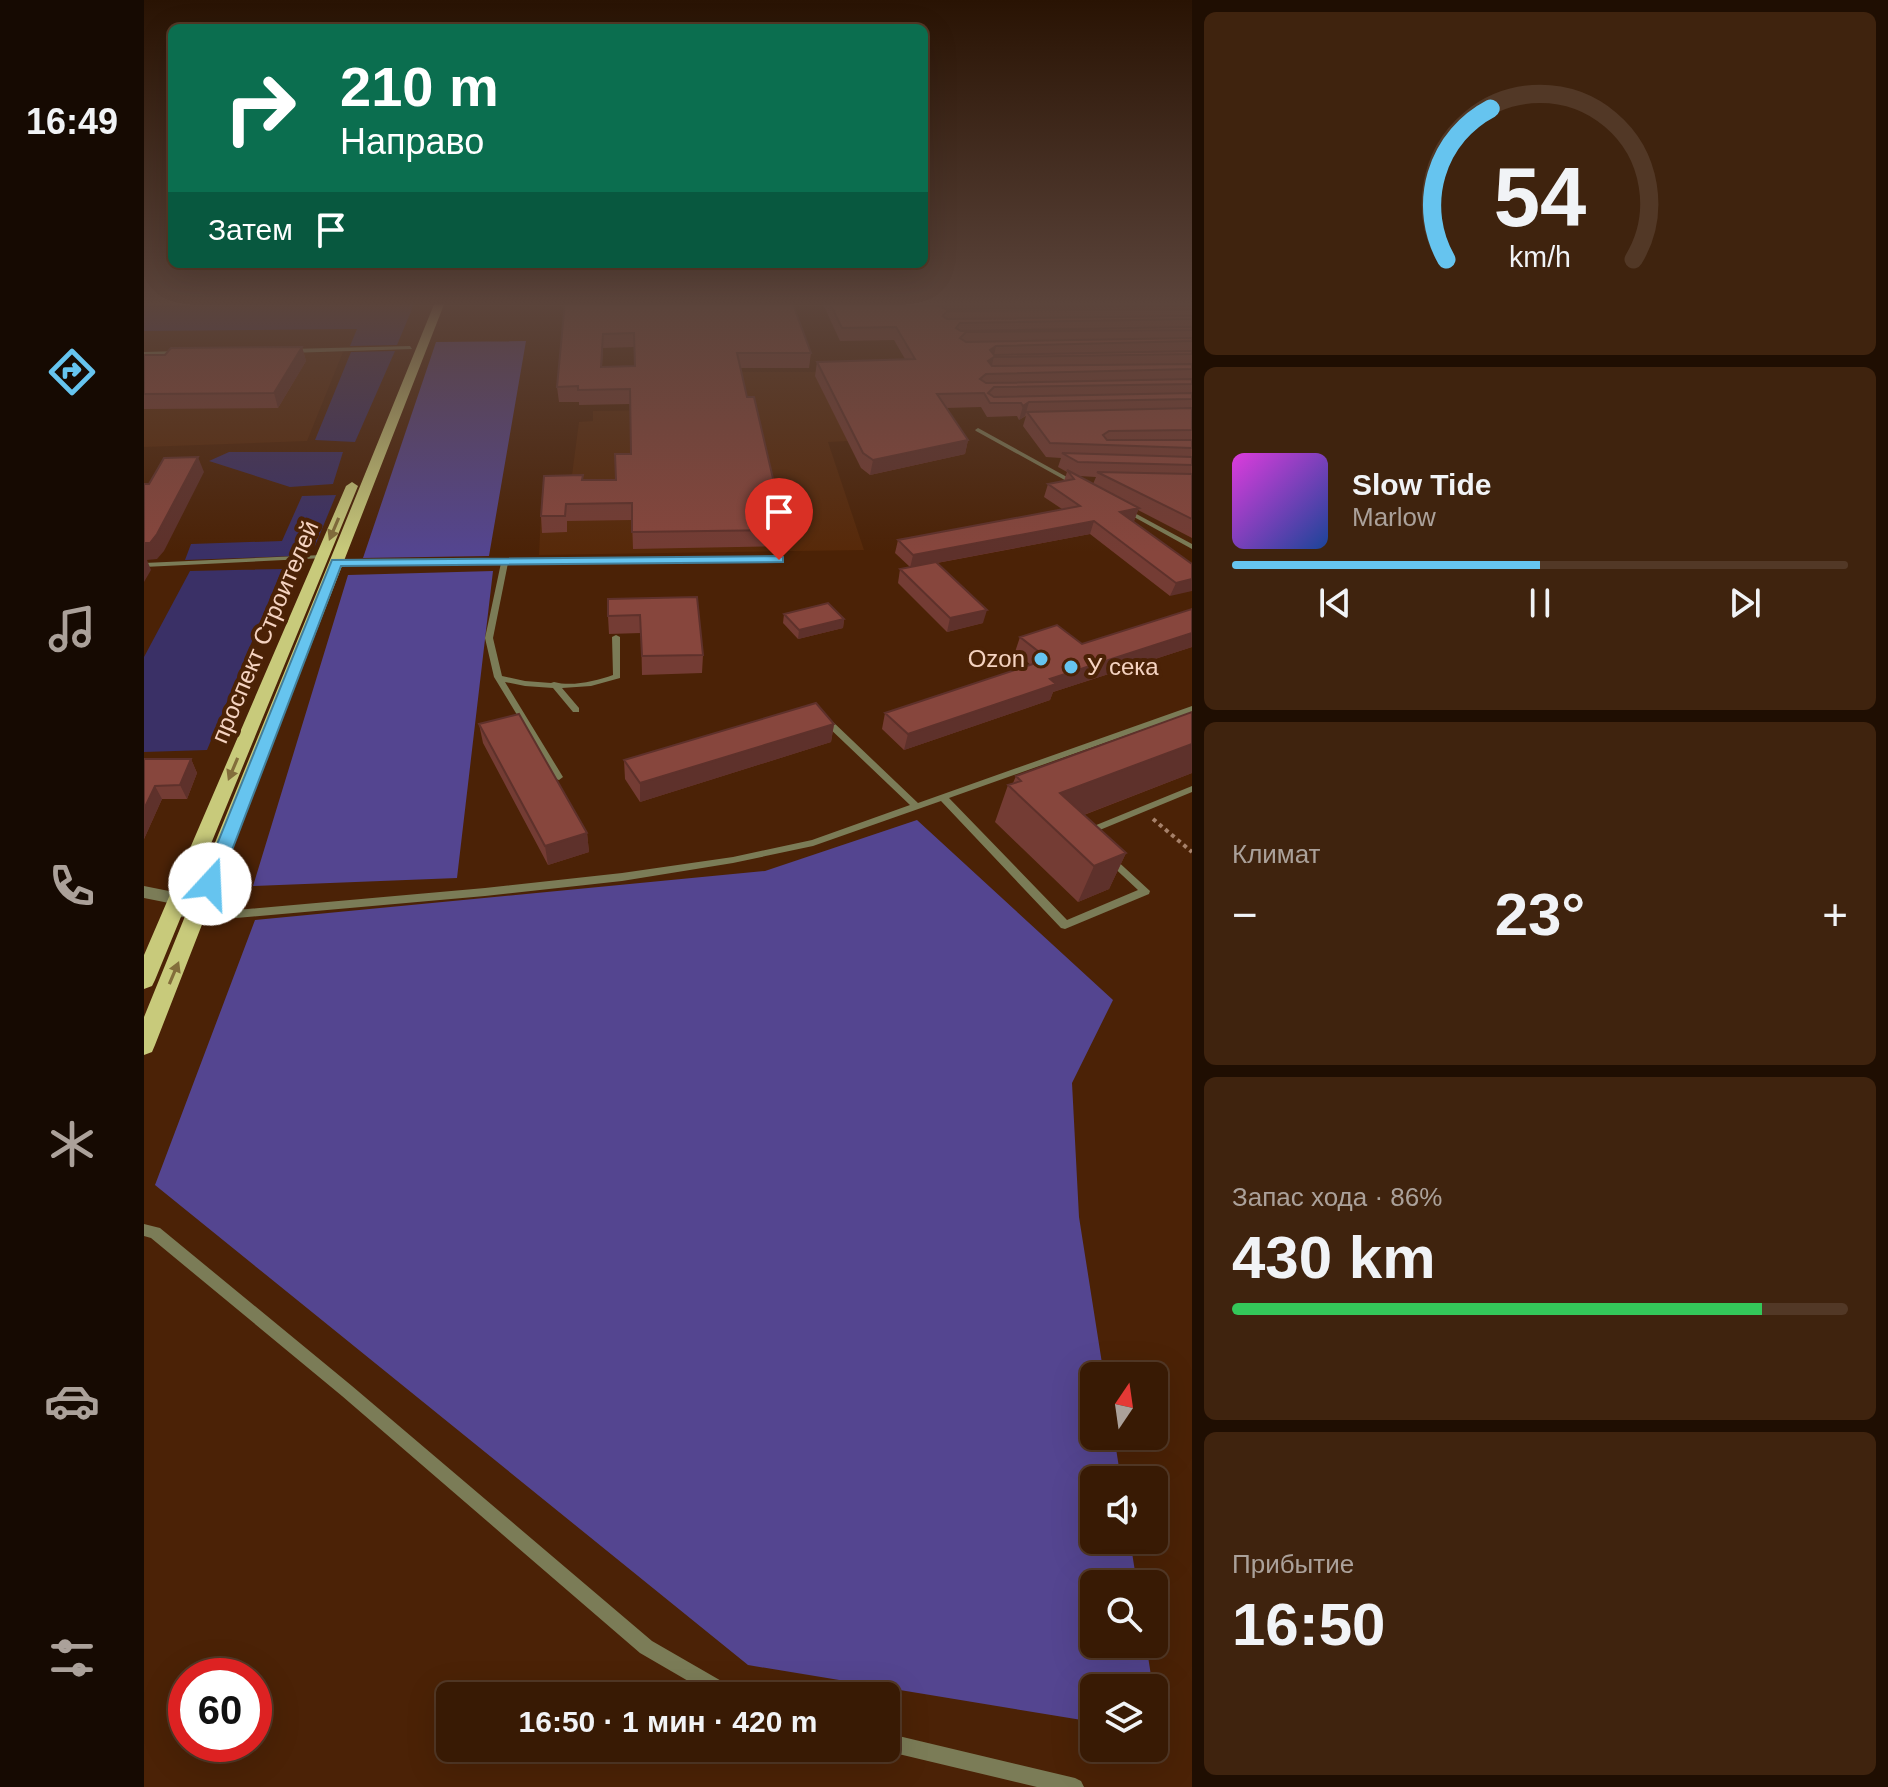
<!DOCTYPE html>
<html lang="ru">
<meta charset="utf-8">
<style>
:root{--surface:#381a04;--page:#3f230e;--text:#f1f3f6;--muted:#aba19a;--line:#523826;--accent:#66c4ef}
body{margin:0;font-family:Arial,sans-serif;background:var(--page);color:var(--text);height:100vh;display:flex;flex-direction:column;font-size:30px;white-space:nowrap}
*{box-sizing:border-box;margin:0}
p{font-size:26px;color:var(--muted)}
.icon{flex:none;width:44px;height:44px;fill:none;stroke:currentColor;stroke-width:2;stroke-linecap:round;stroke-linejoin:round}
.map{position:relative;flex:1;overflow:hidden}
.details{display:flex;flex-direction:column;gap:12px;padding:12px;background:#1f0e02;width:696px}
.details>*{flex:none}
.guide{position:absolute;left:24px;top:24px;width:760px;height:244px;border-radius:12px;box-shadow:0 8px 32px #0002,0 0 0 2px var(--line);background:#0b6e4f;color:#fff;overflow:hidden}
.needle{width:52px;rotate:13deg}
.controls{position:absolute;left:936px;top:1362px;display:grid;gap:16px}
.controls a{display:grid;place-items:center;width:88px;height:88px;border-radius:12px;background:var(--surface);box-shadow:0 8px 32px #0002,0 0 0 2px var(--line);font-size:40px}
.speed{position:absolute;left:24px;top:1658px;display:flex;gap:16px;font-size:40px;font-weight:700;text-align:center}
.speed>*{display:grid;place-content:center;width:104px;height:104px;border-radius:50%;background:var(--surface);box-shadow:0 8px 32px #0002,0 0 0 2px var(--line);line-height:1}
.speed .limit{border:12px solid #d22;background:#fff;color:#111}
.pin{position:absolute;display:grid;place-items:center;width:68px;height:68px;color:#fff;margin:-82px -34px;border-radius:50% 50% 50% 0;rotate:-45deg;box-shadow:0 0 8px #0007}
.pin .icon{rotate:45deg}
.me{position:absolute;width:88px;margin:-44px;rotate:20deg;stroke-linejoin:round;filter:drop-shadow(0 0 6px #0008)}
.turn{display:flex;align-items:center;gap:28px;height:168px;padding:0 40px;font-size:36px}
.turn .icon{width:104px;height:104px;stroke-width:2.5}
.turn b{display:block;font-size:56px;line-height:68px}
.then{display:flex;align-items:center;height:76px;padding:0 40px;background:#0003;gap:16px;font-size:30px}
.big{font-size:60px;font-weight:600;line-height:1.1}
.details .card{flex:1;display:flex;flex-direction:column;justify-content:center;gap:12px;min-width:0;padding:0 28px;border-radius:12px;background:var(--page)}
.details .dial{align-items:center;gap:0}
.dial svg{height:208px;overflow:visible;fill:none;stroke:var(--line);stroke-width:7;stroke-linecap:round;text-anchor:middle}
.dial text{fill:var(--text);stroke:none}
.song{display:flex;align-items:center;gap:24px}
.cover{width:96px;height:96px;border-radius:12px;background:linear-gradient(135deg,hsl(300 70% 55%),hsl(220 70% 35%))}
.played{height:8px;border-radius:4px;background:linear-gradient(90deg,var(--accent) 50%,var(--line) 50%)}
.keys{display:flex;justify-content:space-around;direction:ltr}
.heat{display:flex;justify-content:space-between;align-items:center;font-size:44px;direction:ltr}
.charge{height:12px;border-radius:6px;background:linear-gradient(90deg,#34c759 86%,var(--line) 0)}
.trip{position:absolute;left:292px;top:1682px;width:464px;height:80px;border-radius:12px;background:var(--surface);box-shadow:0 8px 32px #0002,0 0 0 2px var(--line);font-weight:600;line-height:80px;text-align:center}
main{display:flex;flex:1;min-height:0}
.tab-bar{display:flex;flex-direction:column;width:144px;justify-content:space-around;align-items:center;background:#160a02;color:var(--muted)}
.tab-bar .icon{width:56px;height:56px}
.tab-bar .current{color:var(--accent)}
.tab-bar b{font-size:36px;color:var(--text)}
.map>svg:first-child{display:block}
.built{fill:#572909}
.green{fill:#3a3066}
.forest{fill:#544590}
.lines{fill:none;stroke-linecap:round;stroke-linejoin:round}
.path{stroke:#a6816a;stroke-width:4;stroke-dasharray:4 4;stroke-linecap:butt}
.lane{fill:#7b7c57;fill-rule:evenodd}
.street{fill:#7b7c57;fill-rule:evenodd}
.primary{fill:#c8ca7b;fill-rule:evenodd}
.wall{fill:#743c34;fill-rule:evenodd}
.shaded-wall{fill:#5e312b}
.building{fill:#87463d;stroke:#5e312b;stroke-width:2;fill-rule:evenodd}
.oneway{fill:#836e3b}
.route{fill:#66c4ef;stroke:#427f9b;stroke-width:2}
.poi-dot{fill:#66c4ef;stroke:#4b2206;stroke-width:3}
.labels{text-anchor:middle;stroke-width:8;stroke-linejoin:round;paint-order:stroke}
.far-street-label{font-size:24px;fill:#f5d3c1;stroke:#4b2206}
.far-poi-label{font-size:24px;fill:#f5d3c1;stroke:#4b2206;text-anchor:end}
</style>
<main>
<nav class="tab-bar">
<b>16:49</b>
<svg class="icon current" aria-label="directions" viewBox="0 0 24 24"><path d="M12 3l9 9-9 9-9-9zM9 14v-3h6M13 9l2 2-2 2"/></svg>
<svg class="icon" aria-label="music" viewBox="0 0 24 24"><path d="M9 18V5l10-2v13"/><circle cx="6" cy="18" r="3"/><circle cx="16" cy="16" r="3"/></svg>
<svg class="icon" aria-label="phone" viewBox="0 0 24 24"><path d="M5 4h4l2 5-3 2q2 4 5 5l2-3 5 2v4C11 20 4 13 5 4z"/></svg>
<svg class="icon" aria-label="climate" viewBox="0 0 24 24"><path d="M12 3v18M4 7l16 10M4 17L20 7"/></svg>
<svg class="icon" aria-label="car" viewBox="0 0 24 24"><path d="M5 17H2v-5l4-1 3-4h7l3 4 3 1v5h-3M9 17h6M6 11h13"/><circle cx="7" cy="17" r="2"/><circle cx="17" cy="17" r="2"/></svg>
<svg class="icon" aria-label="filters" viewBox="0 0 24 24"><path d="M4 7h16M4 17h16"/><circle cx="9" cy="7" r="2"/><circle cx="15" cy="17" r="2"/></svg>
</nav>
<div class="map">
<svg width="1048" height="1787" viewBox="0 0 1048 1787">
<rect width="100%" height="100%" fill="#4b2206"/>
<!-- built -->
<path class="built" d="M199 352 163 441 0 447V356Z
M597 372H767L810 436 684 442 720 550 395 555 398 491 426 490 435 422 449 421V411L607 409Z"/>
<!-- green -->
<path class="green" d="M0 302H271L253 345 206 346 213 329 0 331Z
M251 351 211 442 171 440 207 352Z
M85 452H199L189 484 146 487 65 461Z
M192 495 171 546 150 556 41 560 47 544 138 541 158 496Z
M138 569 63 750 0 752V657L46 571Z"/>
<!-- forest -->
<path class="forest" d="M382 341 345 556 219 558 292 342Z
M349 571 313 878 109 886 204 575Z
M773 820 969 1000 928 1083 935 1217 960 1376H950V1436H970L977 1480H950V1540H986L993 1584H950V1644H1002L1009 1688H950V1722L604 1665 11 1185 111 920 621 871Z"/>
<g class="lines">
<!-- path -->
<path class="path" d="M1009 819 1048 852"/>
<!-- lane -->
<path class="lane" d="M266 346 268 349 146 353 143 351 146 349Z
M0 352 34 351 37 353 34 355 0 356Z
M834 428 932 482 933 483 928 484 832 431 831 430Z
M981 510H985L1048 544V549L981 512Z
M178 555 181 557 180 558 0 567V563Z
M635 558 637 559V561L364 563 349 638 358 676 381 681 407 683 410 682C428 687 452 681 469 675L468 637 472 635 476 637V678L447 686 418 688 435 708V712H429L409 688 381 686 361 682 419 777 415 780 412 779 350 677 341 638 357 563 192 564 189 562 192 560Z
M1048 706V712L805 798 923 920 994 890 963 861 961 859 963 857H969L1006 891 1005 894 921 929 917 928 797 801 669 846 589 863 478 881 341 896 92 918 29 917 25 916 24 913 25 910 29 909 92 910 341 888 478 873 589 857 668 840 766 805 681 724 680 722 684 719 687 720 774 803Z
M1048 786V792L946 834H940L938 832 940 830Z
M0 1224 16 1228 208 1386 508 1641 593 1690 596 1696H570L496 1653 198 1396 7 1238 0 1236Z
M742 1733 931 1778 937 1781 940 1787H893L742 1751 736 1748H742Z"/>
<!-- street -->
<path class="street" d="M0 886 35 893 43 899 35 905 0 898Z"/>
<!-- primary -->
<path class="primary" d="M291 302H301L11 1045 8 1052 0 1055V1017Z
M208 482 214 486 11 980 8 986 0 989V955L202 486Z"/>
</g>
<!-- wall -->
<path class="wall" d="M512 302H648L667 353 665 368H596L603 397 641 530 639 546 489 549 488 520 423 521V532L398 533 397 516 439 475V480H472L487 454 486 404 435 405V402H415L413 387 463 305 512 304ZM490 347 491 366 458 367 459 348Z
M678 302H1048V538L994 510 990 521H989L1048 564 1026 596 946 534 793 563 839 623 803 632 754 583 756 569 766 567 751 553 754 540 918 509 900 497 904 484 920 481 923 472 914 467 917 458 902 457 879 426 882 416 875 420 873 416 843 417 837 407 802 408 824 440 821 454 726 475 717 468 671 376 673 362 761 359 750 340 696 341ZM935 476 952 477 949 484Z
M158 347 162 361 134 408 0 409V355Z
M553 597 559 655 558 673 498 675 497 633 465 634 464 616Z
M1048 609V647L909 692 906 700 760 750 738 729 741 713 887 665 871 652 876 637 938 644Z
M640 614 700 619 699 628 654 639 639 623Z
M1048 712V773L940 815 982 853 965 889 934 902 851 822 864 785 869 783 872 776Z
M335 724 443 833 445 852 404 865 339 743Z
M690 724 687 742 496 802 481 779 480 760Z
M0 759H47L53 773 43 799H18L0 839Z"/>
<!-- shaded-wall -->
<path class="shaded-wall" d="M852 346 847 370 843 363 846 350Z
M158 347 162 361 134 408 130 393Z
M885 402 881 416 875 420 879 406Z
M824 440 821 454 726 475 729 460Z
M54 457 60 472 20 551 13 559 3 560 7 570 0 582V543Z
M995 508 990 521 971 525 976 512Z
M950 521 946 534 766 568 769 555Z
M1048 579V591L1026 596 1032 583Z
M843 610 839 623 803 632 806 618Z
M700 619 699 628 654 639 655 630Z
M1048 633V647L909 692 906 700 760 750 764 734 906 679Z
M690 724 687 742 496 802V783Z
M1048 744V773L908 827 916 793Z
M47 759 53 773 43 799 36 785Z
M11 786 18 799 0 839V809Z
M443 833 445 852 404 865 401 846Z
M982 853 965 889 934 902 950 866Z"/>
<!-- building -->
<path class="building" d="M421 302H462V305L514 304V302H648L667 353H593L603 397H610L641 530 488 532V503L422 504 421 516H397L400 476 439 475 438 480H472L471 454H487L486 389 434 390V386L413 387ZM490 333 491 366 457 367 459 334Z
M685 302H800L796 306 801 309 1048 306V309L803 311 799 316 803 319 1048 316V319L816 323 812 328 817 331 1048 327V330L822 332 816 338 822 342 1048 338V341L852 346 846 350 850 355 1048 351V354L850 357 844 361 848 366 1048 364V369L842 374 836 379 842 383 1048 379V384L850 387 844 393 850 397 1048 393V399L885 402 879 406 877 403H846L840 393 793 394 824 440 729 460 719 453 673 362 771 359 752 327 698 328Z
M158 347 130 393 0 394V355H21L27 348Z
M1048 408V430L965 431 959 435 963 440H1048V448L906 443 883 412Z
M918 453 1048 457V465L934 462Z
M54 457 13 534 6 543H0V484H5L20 458Z
M923 470 995 508 976 512 1048 564V579L1032 583 950 521 769 555 754 540 936 506 904 484 930 479Z
M953 472 1048 474V519Z
M792 562 843 610 806 618 756 569Z
M553 597 559 655 498 656 496 615 464 616V599Z
M684 603 700 619 655 630 640 614Z
M1048 609V633L906 679 912 684 764 734 741 713 904 659 876 637 913 625 938 644Z
M672 703 690 724 496 783 480 760Z
M1048 712V744L916 793 982 853 950 866 864 785 877 781 872 776Z
M375 714 443 833 401 846 335 724Z
M0 759H47L36 785 11 786 0 809Z"/>
<!-- one-way arrows -->
<defs><path id="oneway-solid" d="M-6-.8H1V-3.2L6.5 0L1 3.2V.8H-6Z" transform="scale(2)"/></defs>
<g class="oneway">
<use href="#oneway-solid" transform="translate(190 529) rotate(113)"/>
<use href="#oneway-solid" transform="translate(89 769) rotate(113)"/>
<use href="#oneway-solid" transform="translate(30 973) rotate(-67)"/>
</g>
<!-- sky -->
<linearGradient id="sky" x2="0" y2="1"><stop stop-color="#291303"/><stop offset="0.55" stop-color="#5b443b"/><stop offset="1" stop-color="#5b443b" stop-opacity="0"/></linearGradient>
<rect width="1048" height="552" fill="url(#sky)"/>
<!-- route -->
<path class="route" d="M635 556 639 557V562L197 566 75 884 66 891 59 889 57 884 188 560Z"/>
<!-- markers -->
<g class="poi-dot">
<circle cx="897" cy="659" r="8"/>
<circle cx="927" cy="667" r="8"/>
</g>
<g class="labels">
<!-- far-street labels -->
<g class="far-street-label">
<text transform="translate(121 632) rotate(-67)" y="8">проспект Строителей</text>
</g>
<!-- far-poi labels -->
<g class="far-poi-label">
<text x="881" y="667">Ozon</text>
<text x="943" y="675" text-anchor="start">У сека</text>
</g>
</g>
</svg>
<div class="controls">
<a><svg class="needle" viewBox="-14 -14 28 28"><path d="M0-13l5 13h-10z" fill="#e53935"/><path d="M0 13l5-13h-10z" fill="#aba19a"/></svg></a>
<a><svg class="icon" aria-label="sound" viewBox="0 0 24 24"><path d="M4 9h4l5-4v14l-5-4H4zM17 9q2 3 0 6"/></svg></a>
<a><svg class="icon" aria-label="search" viewBox="0 0 24 24"><circle cx="10" cy="10" r="6"/><path d="M15 15l6 6"/></svg></a>
<a><svg class="icon" aria-label="layers" viewBox="0 0 24 24"><path d="M12 4l9 5-9 5-9-5zM3 14l9 5 9-5"/></svg></a>
</div>
<div class="speed"><div class="limit">60</div></div>
<div class="pin" style="left:635px;top:560px;background:#d93025"><svg class="icon" aria-label="arrive" viewBox="0 0 24 24"><path d="M6 21V4h12l-3 4 3 4H6"/></svg></div>
<svg class="me" style="left:66px;top:884px" viewBox="-20 -20 40 40"><circle r="19" fill="#fff"/><path d="M0-13L10 11 0 6-10 11z" fill="#66c4ef"/></svg>
<div class="trip">16:50 · 1 мин · 420 m</div>
<div class="guide">
<div class="turn"><svg class="icon" aria-label="right" viewBox="0 0 24 24"><path d="M7 20v-9h11M14 6l5 5-5 5"/></svg><div><b>210 m</b>Направо</div></div>
<div class="then">Затем<svg class="icon" aria-label="arrive" viewBox="0 0 24 24"><path d="M6 21V4h12l-3 4 3 4H6"/></svg></div>
</div>
</div>
<section class="details">
<div class="card dial"><svg viewBox="0 0 100 80">
<path d="M14 69A42 42 0 1 1 86 69"/>
<path d="M14 69A42 42 0 0 1 31 11" stroke="#66c4ef"/>
<text x="50" y="56" font-size="32" font-weight="700">54</text>
<text x="50" y="72" font-size="11">km/h</text>
</svg></div>
<div class="card">
<div class="song"><i class="cover"></i><div><b>Slow Tide</b><p>Marlow</p></div></div>
<div class="played"></div>
<div class="keys"><svg class="icon" aria-label="previous" viewBox="0 0 24 24"><path d="M18 5L8 12l10 7zM5 5v14"/></svg><svg class="icon" aria-label="pause" viewBox="0 0 24 24"><path d="M8 5v14M16 5v14"/></svg><svg class="icon" aria-label="next" viewBox="0 0 24 24"><path d="M6 5l10 7-10 7zM19 5v14"/></svg></div>
</div>
<div class="card"><p>Климат</p>
<div class="heat"><a>−</a><b class="big">23°</b><a>+</a></div>
</div>
<div class="card"><p>Запас хода · 86%</p><b class="big">430 km</b><div class="charge"></div></div>
<div class="card"><p>Прибытие</p><b class="big">16:50</b></div>
</section>
</main>
